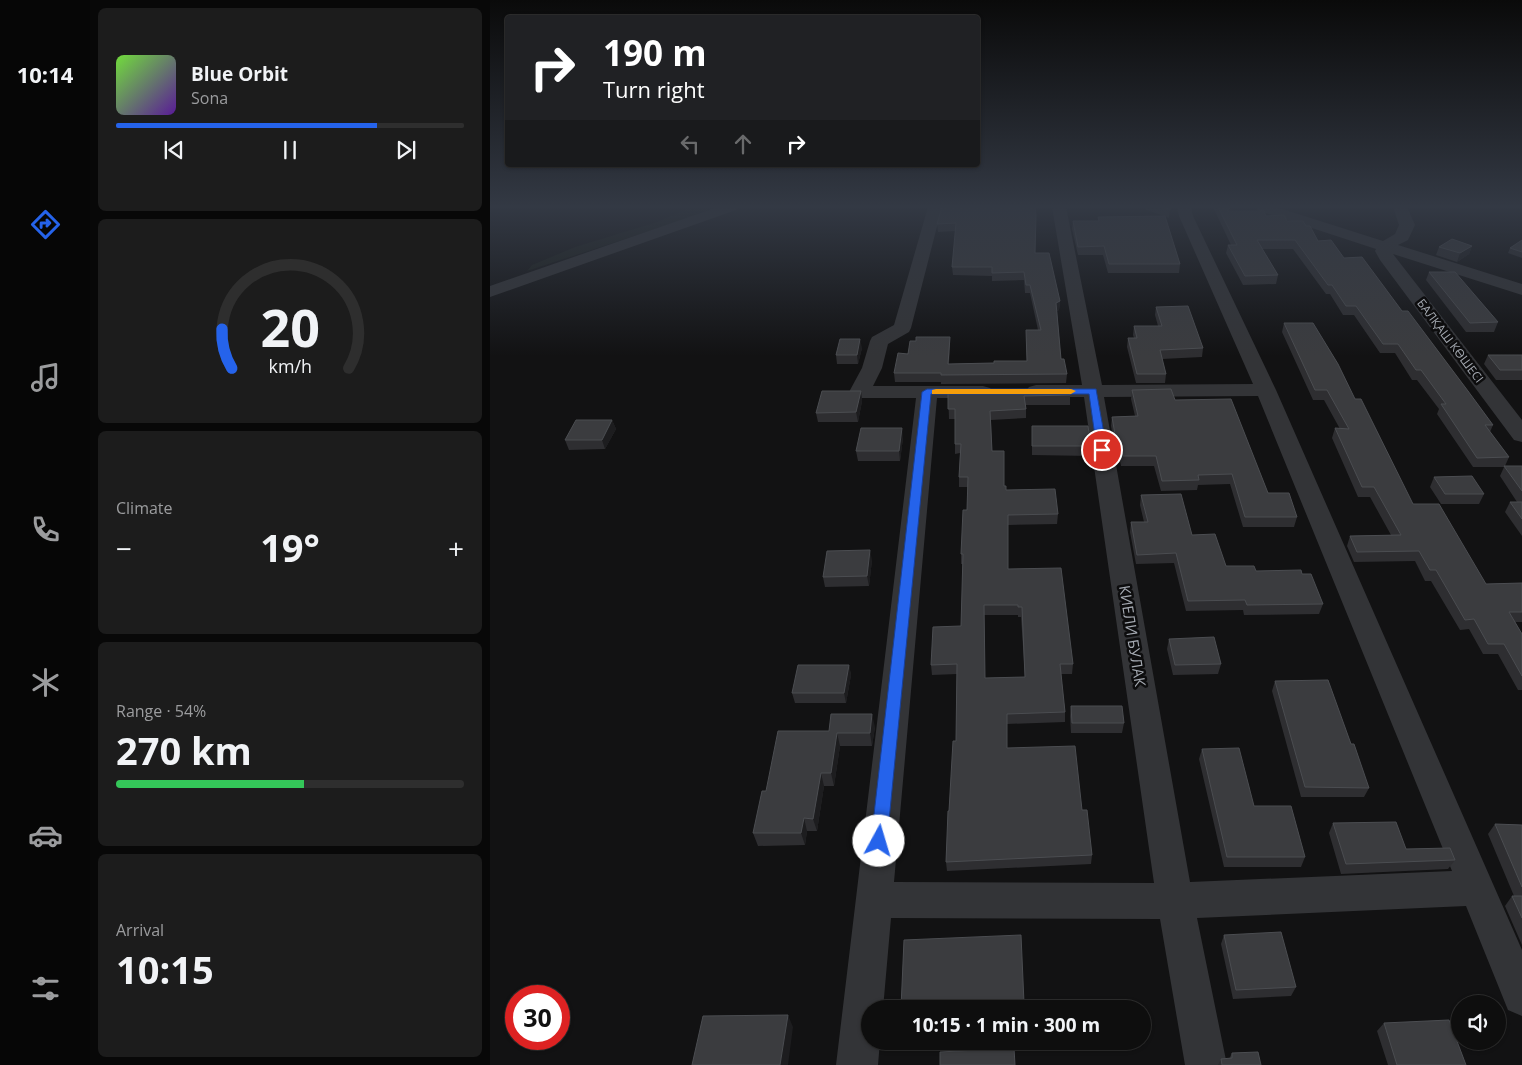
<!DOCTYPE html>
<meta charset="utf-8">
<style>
:root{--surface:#0e0e0e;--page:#1c1c1c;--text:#f1f3f6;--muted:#9b9c9e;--line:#2e2e2e;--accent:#2563eb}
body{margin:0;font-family:"Open Sans",sans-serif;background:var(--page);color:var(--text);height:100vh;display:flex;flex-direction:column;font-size:19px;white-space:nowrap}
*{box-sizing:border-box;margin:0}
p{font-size:16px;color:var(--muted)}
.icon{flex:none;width:28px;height:28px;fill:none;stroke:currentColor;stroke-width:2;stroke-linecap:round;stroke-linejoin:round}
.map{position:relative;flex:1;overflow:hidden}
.side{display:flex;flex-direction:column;gap:8px;padding:8px;background:#080808;width:400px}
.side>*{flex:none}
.guide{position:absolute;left:15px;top:15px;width:475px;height:152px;border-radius:5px;box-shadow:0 1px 4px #0004,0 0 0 1px var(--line);background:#202124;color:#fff;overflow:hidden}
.fabs{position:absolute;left:961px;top:995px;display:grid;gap:10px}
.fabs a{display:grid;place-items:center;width:55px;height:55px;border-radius:50%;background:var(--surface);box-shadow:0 1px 4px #0004,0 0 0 1px var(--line);font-size:25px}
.speed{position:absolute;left:15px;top:985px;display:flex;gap:10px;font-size:25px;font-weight:700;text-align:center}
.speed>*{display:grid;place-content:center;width:65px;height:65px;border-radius:50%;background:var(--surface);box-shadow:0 1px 4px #0004,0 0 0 1px var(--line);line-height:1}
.speed .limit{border:8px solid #d22;background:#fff;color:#111}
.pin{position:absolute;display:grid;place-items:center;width:42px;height:42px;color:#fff;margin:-21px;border:2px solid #fff;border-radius:50%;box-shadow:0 1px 5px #0007}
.me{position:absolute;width:55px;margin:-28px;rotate:6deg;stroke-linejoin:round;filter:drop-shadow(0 0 4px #0008)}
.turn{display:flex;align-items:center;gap:18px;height:105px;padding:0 15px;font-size:22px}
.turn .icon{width:65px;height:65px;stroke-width:2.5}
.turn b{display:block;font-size:35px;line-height:42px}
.lanes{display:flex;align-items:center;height:48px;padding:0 15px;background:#0003;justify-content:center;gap:25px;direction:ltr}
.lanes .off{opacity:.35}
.big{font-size:38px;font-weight:700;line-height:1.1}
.side .card{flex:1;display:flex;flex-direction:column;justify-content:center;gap:8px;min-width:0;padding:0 18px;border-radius:8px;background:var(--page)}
.side .dial{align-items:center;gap:0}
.dial svg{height:130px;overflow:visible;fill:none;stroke:var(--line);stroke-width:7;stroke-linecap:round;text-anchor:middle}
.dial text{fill:var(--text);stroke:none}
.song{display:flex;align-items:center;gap:15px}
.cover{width:60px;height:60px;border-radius:8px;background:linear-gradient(135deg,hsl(100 70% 55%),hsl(270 70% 35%))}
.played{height:5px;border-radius:2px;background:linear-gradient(90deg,var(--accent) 75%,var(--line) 75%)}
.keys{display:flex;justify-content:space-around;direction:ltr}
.heat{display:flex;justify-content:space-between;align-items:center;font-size:28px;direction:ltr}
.charge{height:8px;border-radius:4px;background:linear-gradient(90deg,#34c759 54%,var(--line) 0)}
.trip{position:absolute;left:371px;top:1000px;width:290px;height:50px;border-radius:25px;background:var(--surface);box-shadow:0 1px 4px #0004,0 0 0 1px var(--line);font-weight:700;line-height:50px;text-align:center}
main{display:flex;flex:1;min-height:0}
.tab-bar{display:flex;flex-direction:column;width:90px;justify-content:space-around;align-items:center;background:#060606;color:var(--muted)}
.tab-bar .icon{width:35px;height:35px}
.tab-bar .selected{color:var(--accent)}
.tab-bar b{font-size:22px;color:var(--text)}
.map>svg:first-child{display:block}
.green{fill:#191d19}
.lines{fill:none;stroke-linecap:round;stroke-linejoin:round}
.minor{fill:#333437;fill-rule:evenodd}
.wall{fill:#2e2e31;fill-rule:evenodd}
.shaded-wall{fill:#1d1d1f}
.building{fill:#3b3c3f;stroke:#4b4d51;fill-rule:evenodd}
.route{fill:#2563eb;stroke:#184099}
.slow{fill:#f59e0b}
.labels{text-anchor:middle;stroke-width:5;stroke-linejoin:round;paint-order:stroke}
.far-street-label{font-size:12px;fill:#a5aab2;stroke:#0d0d0e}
.street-label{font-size:15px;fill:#a5aab2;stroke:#0d0d0e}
</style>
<main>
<nav class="tab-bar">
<b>10:14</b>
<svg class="icon selected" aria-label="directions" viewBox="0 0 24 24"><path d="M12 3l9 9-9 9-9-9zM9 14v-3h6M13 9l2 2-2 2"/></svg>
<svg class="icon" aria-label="music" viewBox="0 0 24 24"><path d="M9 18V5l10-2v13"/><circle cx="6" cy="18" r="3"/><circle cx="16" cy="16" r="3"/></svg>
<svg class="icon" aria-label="phone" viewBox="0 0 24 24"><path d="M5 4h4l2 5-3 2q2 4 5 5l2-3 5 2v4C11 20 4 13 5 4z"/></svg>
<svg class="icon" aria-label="climate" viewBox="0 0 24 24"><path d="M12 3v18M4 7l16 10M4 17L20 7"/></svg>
<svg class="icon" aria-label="car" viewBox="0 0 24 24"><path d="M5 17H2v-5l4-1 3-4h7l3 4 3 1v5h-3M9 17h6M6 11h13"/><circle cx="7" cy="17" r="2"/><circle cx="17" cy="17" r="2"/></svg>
<svg class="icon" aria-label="filters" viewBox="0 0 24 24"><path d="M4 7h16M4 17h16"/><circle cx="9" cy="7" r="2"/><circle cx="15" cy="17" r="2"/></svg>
</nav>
<section class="side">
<div class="card">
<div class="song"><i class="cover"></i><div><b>Blue Orbit</b><p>Sona</p></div></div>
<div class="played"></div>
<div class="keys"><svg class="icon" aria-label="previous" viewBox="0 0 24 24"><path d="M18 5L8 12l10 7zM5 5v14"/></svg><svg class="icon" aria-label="pause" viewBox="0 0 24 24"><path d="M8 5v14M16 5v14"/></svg><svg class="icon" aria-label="next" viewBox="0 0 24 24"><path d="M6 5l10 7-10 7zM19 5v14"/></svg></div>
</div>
<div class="card dial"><svg viewBox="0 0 100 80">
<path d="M14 69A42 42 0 1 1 86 69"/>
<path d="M14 69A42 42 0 0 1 8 45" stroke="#2563eb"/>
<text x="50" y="56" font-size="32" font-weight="700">20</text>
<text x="50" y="72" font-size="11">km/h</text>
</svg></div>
<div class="card"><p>Climate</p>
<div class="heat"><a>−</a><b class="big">19°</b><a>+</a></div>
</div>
<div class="card"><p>Range · 54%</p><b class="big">270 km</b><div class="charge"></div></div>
<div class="card"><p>Arrival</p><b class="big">10:15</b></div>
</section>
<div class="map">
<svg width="1032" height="1065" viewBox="0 0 1032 1065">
<rect width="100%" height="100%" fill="#121213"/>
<!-- green -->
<path class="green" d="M202 207H233L37 271 42 265 85 247 167 222Z"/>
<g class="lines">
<!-- minor -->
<path class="minor" d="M228 207H248L246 210 0 297V286Z
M438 207H452L421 328 419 332 398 344 392 368 383 386H493L500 388 503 392 500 396 493 398H447L404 882 664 883 594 397H546L539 395 536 391 539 387 546 385H592L562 207H576L612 385 763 384 689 216 687 207H701L703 216 786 390 1032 950V1016L1018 1010 976 906 707 918 737 1065H695L670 919 401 918 393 1009H380V1041H390L388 1065H346L426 398H369L362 396 359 392 372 368 380 341 382 337 404 325ZM768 396 962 871 700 882 614 397Z
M765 207H786L893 241 905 234 909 225 903 207H917L925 225 918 240 908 245 1032 284V295L903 254 1032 420V442L1024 440 890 260 885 251 886 249 767 210Z"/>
</g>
<!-- wall -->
<path class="wall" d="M452 207 545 253 570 301 569 310 567 311 571 359 577 374 576 383 451 384V382H405L404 373 426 341 460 337V345L459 364 504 363 537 361 536 330H548L540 293H535L534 280 502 281V276L463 275 462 267 466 231 448 232 447 224Z
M655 207H680L679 218 675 216 690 264 689 273H618L613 255H588L582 229 583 221H608V217L674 216 654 209Z
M723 207H746L742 211 776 216 816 226 828 241 854 258 912 311 1003 425 1000 432 1019 457 1015 466H1032V536L1015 512 1020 502H1027L1010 476 1014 467H983L947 414 949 409 927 380H922L905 353H890L864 315H853L840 294H836L803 249H772L788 275 786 284 753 285 736 253 738 245H741Z
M1032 240V258L1018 253 1020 248Z
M982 246 979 254 967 262 946 255 949 247Z
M939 272 1008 322 1004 332H976L936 280Z
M666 307 713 348 712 357 672 359 676 374 675 383H646L637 347 638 338H644L643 335 644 326H668L665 315Z
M794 323 865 399 923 504 996 584 1032 583V622H1025L1032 634V690H1028L1008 654H993L979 629 970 630 941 581H935L925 561 864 562 857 546 860 536 901 535 880 497H868L842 438 845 428 850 429 834 400H823L792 332Z
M372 348 368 364H347L346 355Z
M998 355H1032V380H1006L994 364Z
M458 390 580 395V405H536V418L501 420 502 451 516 490 568 514 567 524 518 525V569L583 664 582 674H571L575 712V722L517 724V748L592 810 602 855 601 864 457 871 456 862 459 811 466 741 467 674 442 675 441 665 471 626 473 564H471V554L477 510 478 487H469V477L470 453 465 454V419H459ZM494 615H528V617H531L535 677 495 678Z
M642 390 685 400 778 493 807 517 804 527H753L740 484 708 485 707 490 671 491 664 466H631L629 456H626L621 426 622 417 645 416 641 399Z
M371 391 372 401 368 422H328L326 413Z
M122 420 126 429 115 449 79 450 75 440Z
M542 426 601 446V456L542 455Z
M413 438 410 461H368L366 451Z
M944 477 994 494 989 504H951L940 487Z
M651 495 702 535 736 566 766 571 812 574 833 604 829 614 754 615 753 610 696 611 684 563 646 564 640 532 641 522H654L650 505Z
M382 560 379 586 335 587 333 577Z
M679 639 731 664 728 674 683 675 677 649Z
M359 665 361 675 356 703H305L302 693Z
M785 681 861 744 879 788 874 797H811L782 691Z
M581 706 634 723 632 733H581L580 716Z
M385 727 382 746H350L344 786H334L327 831H317L315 845 268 846 263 833 276 791 339 731Z
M712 749 764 806 815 857 811 867H734L709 759Z
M843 823 916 849 965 860 958 869 851 874 839 833Z
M1005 824 1032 825V945L1015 906 1022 896H1024L998 834Z
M734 935 806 987 801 996 743 999 731 944Z
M414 940 534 1003V1009H411Z
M894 1023 976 1065H898L887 1031Z
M742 1053 771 1065H728L731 1059H739Z"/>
<!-- shaded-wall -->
<path class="shaded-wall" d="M741 207H746L735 220 737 211Z
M982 246 979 254 967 262 970 253Z
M570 301 569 310 565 312 566 303Z
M460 337V345L458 373V364Z
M370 339 372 348 368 364 367 355Z
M371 391 372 401 368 422 366 412Z
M122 420 126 429 115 449 112 440Z
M412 428 413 438 410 461 409 451Z
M380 550 382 560 379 586 377 576Z
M359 665 361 675 356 703 354 693Z
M382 714 385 727 382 746 380 733Z
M347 733 350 746 344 786 341 773Z
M331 773 334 786 327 831 323 819Z
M314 818 317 831 315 845 311 833Z
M298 1015 303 1027 298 1065H290Z"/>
<!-- building -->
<path class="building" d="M452 207H545L546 215 545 253H559L570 301 566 303 571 359H574L577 374 451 375V373H404L408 353 418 354 420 341H426V337H460L458 364 504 363V361H537L536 330H551L540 285H536L534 272 502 273V267H462L466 223 447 224Z
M672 207H680V210Z
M728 207H741L737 211H774L776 216 794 215 797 221H813L816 226H820L828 241 841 240 854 258 872 257 912 311H918L978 391 1003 425H995L1019 457 987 458 951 404H956L931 370H926L908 344H893L866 306H856L842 285H838L805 240H767L788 275 755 276 738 245H747Z
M675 216 690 264H619L614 246 588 247 583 221H609L608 217Z
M962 239 982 246 970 253 949 247Z
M1032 240V252L1020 248Z
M939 272H965L1008 322 980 323Z
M698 306 713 348 670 350 676 374H647L638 338H647L644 326H672L666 307Z
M794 323H823L848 364 865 399H871L923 504H949L996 584 1032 583V612H1019L1032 634V676L1014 644H998L984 619 975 620 946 570H940L929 551 867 552 860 536 911 535 884 487H872L845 428 859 429 837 390H825Z
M350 339H370L367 355H346Z
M998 355H1032V370H1010Z
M579 389 580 395 534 396 536 409 500 411 502 451H514V486H516V490L565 489 568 514 518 515V569L571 568 583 664H570L575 712 517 714V748L585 746 592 810H597L602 855 456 862 458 811H459L463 741H466L467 664 441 665 443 627 471 626 473 554H471L473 510H477L478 477H469L471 444H465V409H458V390ZM494 605H528V607H532L535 677 495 678Z
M681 389 685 400 741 399 778 493H799L807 517H755L742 474 708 475 709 480 672 481 666 456H632L630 446H627L622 417 648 416 642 390Z
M332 391H371L366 412 326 413Z
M86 420H122L112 440H75Z
M542 426H598L601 446H542Z
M371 428H412L409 451H366Z
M1014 466H1032V491Z
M982 476 994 494H955L944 477Z
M691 494 702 535 725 534 736 566H764L766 571 811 570 812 574H821L833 604 757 605 755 600 698 601 686 553 647 555 641 522H658L651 495Z
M1020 502H1032V519Z
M380 550 377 576 333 577 337 551Z
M724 637 731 664 685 665 679 639Z
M308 665H359L354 693H302Z
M838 680 861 744H864L879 788 815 787 785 681Z
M581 706H632L634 723H582Z
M341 714H382L380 733H347L341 773H331L323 819 314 818 311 833H263L272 791H276L288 731H339Z
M749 748 764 806H801L815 857H737L712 749Z
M906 822 916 849 960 848 965 860 856 864 843 823Z
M1005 824 1032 825V887Z
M1022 896H1032V918Z
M791 932 806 987 746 990 734 935Z
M531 935 534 1003 411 1008 414 940Z
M298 1015 290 1065H202L213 1016Z
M959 1020 976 1065H907L894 1023Z
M524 1048 525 1065H450V1052Z
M768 1052 771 1065H732L731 1059 742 1058V1053Z"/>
<!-- sky -->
<linearGradient id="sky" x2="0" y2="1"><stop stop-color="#0a0a0a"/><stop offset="0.58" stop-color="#333944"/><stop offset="1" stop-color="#333944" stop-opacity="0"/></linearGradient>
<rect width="1032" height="356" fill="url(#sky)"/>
<!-- route -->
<path class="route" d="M437 389H606L617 450 612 453 607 450 599 394H441L397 841 395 846 389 848 384 846 381 841 432 392Z"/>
<!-- slow -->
<path class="slow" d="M446 389H581L586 391 581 394H442V390Z"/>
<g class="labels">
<!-- far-street labels -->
<g class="far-street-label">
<text transform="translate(960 341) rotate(53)" y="4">БАЛҚАШ КӨШЕСІ</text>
</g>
<!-- street labels -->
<g class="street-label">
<text transform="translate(642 636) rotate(81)" y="5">КИЕЛИ БУЛАК</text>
</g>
</g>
</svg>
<div class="fabs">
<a><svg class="icon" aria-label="sound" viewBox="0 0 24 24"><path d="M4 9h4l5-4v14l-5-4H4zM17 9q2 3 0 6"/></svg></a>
</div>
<div class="speed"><div class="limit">30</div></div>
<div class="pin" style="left:612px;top:450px;background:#d93025"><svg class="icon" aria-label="arrive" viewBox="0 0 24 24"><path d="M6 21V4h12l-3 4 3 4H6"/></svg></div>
<svg class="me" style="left:389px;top:841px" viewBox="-20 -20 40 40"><circle r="19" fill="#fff"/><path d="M0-13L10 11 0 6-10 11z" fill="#2563eb"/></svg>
<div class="trip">10:15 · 1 min · 300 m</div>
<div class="guide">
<div class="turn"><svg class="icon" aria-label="right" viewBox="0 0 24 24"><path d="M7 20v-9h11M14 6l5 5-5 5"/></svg><div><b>190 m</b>Turn right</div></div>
<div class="lanes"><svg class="icon off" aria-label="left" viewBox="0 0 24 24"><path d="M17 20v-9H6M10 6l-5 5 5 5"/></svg><svg class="icon off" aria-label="ahead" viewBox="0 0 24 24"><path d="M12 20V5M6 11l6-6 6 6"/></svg><svg class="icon" aria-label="right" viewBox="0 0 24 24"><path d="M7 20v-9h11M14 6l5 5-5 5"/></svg></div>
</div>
</div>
</main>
